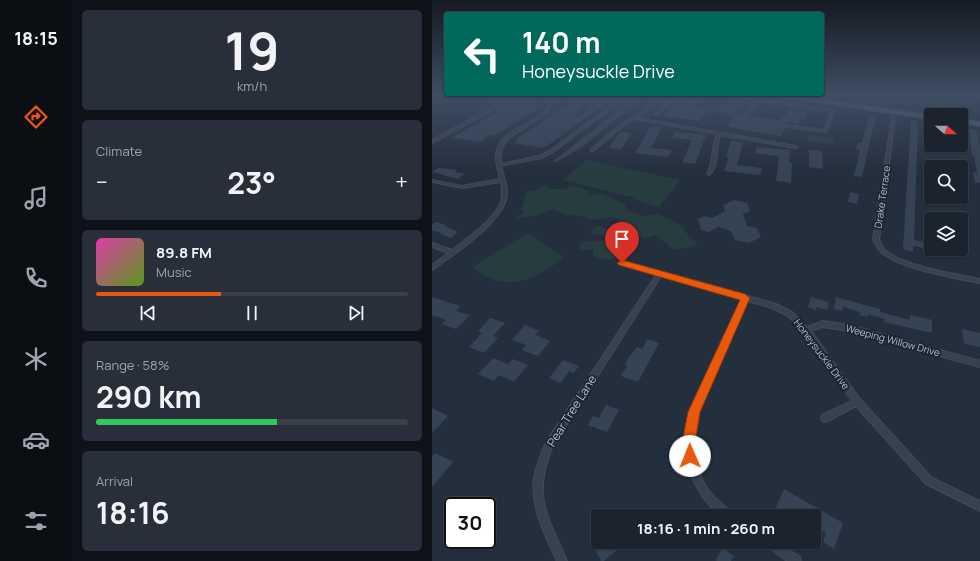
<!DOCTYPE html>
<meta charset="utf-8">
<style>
:root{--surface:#1b232e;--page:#282f3a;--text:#f1f3f6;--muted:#a0a4aa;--line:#39404a;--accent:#ea580c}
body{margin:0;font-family:Manrope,sans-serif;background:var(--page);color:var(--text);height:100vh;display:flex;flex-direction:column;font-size:15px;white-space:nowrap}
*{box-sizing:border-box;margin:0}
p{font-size:13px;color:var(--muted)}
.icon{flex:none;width:22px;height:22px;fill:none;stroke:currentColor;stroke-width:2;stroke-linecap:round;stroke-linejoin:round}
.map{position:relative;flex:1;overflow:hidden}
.sheet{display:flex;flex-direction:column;gap:10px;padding:10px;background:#0f1319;width:360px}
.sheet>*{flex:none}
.banner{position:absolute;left:12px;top:12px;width:380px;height:84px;border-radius:4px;box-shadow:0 1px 3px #0004,0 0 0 1px var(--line);background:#00695c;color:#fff;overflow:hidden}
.needle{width:26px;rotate:111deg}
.fabs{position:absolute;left:492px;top:108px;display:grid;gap:8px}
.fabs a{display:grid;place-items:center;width:44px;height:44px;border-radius:4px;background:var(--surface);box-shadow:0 1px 3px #0004,0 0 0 1px var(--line);font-size:20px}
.speed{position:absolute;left:12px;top:497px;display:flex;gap:8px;font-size:20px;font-weight:700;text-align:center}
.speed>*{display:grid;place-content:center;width:52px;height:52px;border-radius:50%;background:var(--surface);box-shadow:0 1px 3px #0004,0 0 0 1px var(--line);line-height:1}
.speed .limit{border:2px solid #111;border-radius:6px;background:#fff;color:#111}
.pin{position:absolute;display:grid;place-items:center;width:34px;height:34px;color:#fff;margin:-41px -17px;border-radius:50% 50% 50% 0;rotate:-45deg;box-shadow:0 0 4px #0007}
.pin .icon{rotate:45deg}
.me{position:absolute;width:44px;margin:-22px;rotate:359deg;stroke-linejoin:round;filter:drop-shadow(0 0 3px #0008)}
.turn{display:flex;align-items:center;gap:14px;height:84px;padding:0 12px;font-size:18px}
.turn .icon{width:52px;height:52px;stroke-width:2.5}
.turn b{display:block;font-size:28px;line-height:34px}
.big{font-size:30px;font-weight:700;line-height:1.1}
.sheet .tile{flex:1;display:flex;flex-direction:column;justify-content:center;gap:6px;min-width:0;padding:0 14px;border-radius:6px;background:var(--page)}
.sheet .dial{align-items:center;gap:0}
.dial b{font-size:52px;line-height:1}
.song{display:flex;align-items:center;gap:12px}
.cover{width:48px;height:48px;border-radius:6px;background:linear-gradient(135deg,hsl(320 70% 55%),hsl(90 70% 35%))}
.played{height:4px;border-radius:2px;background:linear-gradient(90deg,var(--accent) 40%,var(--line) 40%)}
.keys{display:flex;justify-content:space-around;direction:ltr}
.heat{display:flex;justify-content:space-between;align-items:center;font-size:22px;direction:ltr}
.charge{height:6px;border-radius:3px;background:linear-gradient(90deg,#34c759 58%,var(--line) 0)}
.trip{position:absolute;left:159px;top:509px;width:230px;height:40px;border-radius:4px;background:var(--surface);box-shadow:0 1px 3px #0004,0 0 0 1px var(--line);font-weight:700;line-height:40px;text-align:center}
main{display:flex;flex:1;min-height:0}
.dock{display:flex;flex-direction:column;width:72px;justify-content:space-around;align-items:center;background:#0b0e12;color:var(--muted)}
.dock .icon{width:28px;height:28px}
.dock .current{color:var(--accent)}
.dock b{font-size:18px;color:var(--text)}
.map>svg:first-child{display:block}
.green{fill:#263c3f}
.building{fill:#364354}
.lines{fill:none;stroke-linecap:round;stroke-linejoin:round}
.minor-casing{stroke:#414a57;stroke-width:2}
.primary-casing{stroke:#414a57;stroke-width:2}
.minor{fill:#38414e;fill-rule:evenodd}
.primary{fill:#56606e;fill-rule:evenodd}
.route{fill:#ea580c;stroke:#983908}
.labels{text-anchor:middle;stroke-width:4;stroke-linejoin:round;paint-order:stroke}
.street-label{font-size:10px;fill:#b4bcc9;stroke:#1d2633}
.near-street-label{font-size:12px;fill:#b4bcc9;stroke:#1d2633}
</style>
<main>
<nav class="dock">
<b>18:15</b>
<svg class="icon current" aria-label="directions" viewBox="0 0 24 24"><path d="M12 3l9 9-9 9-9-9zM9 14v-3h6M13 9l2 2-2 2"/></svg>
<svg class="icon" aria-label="music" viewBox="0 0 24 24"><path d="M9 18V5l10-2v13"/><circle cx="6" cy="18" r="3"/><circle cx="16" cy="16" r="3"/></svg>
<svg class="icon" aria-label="phone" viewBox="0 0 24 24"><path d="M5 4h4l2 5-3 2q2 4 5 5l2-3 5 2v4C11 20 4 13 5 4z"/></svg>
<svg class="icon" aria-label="climate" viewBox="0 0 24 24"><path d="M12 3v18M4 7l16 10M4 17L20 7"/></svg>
<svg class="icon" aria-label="car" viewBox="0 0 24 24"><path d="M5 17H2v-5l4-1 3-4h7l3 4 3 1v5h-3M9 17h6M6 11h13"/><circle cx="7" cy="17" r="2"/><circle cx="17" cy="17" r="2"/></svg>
<svg class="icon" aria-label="filters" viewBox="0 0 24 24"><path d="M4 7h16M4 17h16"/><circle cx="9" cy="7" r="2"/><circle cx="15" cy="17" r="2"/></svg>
</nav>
<section class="sheet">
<div class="tile dial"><b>19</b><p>km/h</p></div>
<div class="tile"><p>Climate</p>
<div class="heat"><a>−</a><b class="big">23°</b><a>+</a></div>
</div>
<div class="tile">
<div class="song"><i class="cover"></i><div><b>89.8 FM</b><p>Music</p></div></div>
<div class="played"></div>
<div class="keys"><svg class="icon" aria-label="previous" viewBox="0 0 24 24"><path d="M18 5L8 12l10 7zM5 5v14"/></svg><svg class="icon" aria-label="pause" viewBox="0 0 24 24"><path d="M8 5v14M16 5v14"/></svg><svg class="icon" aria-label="next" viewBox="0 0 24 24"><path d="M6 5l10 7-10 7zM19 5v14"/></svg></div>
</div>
<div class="tile"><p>Range · 58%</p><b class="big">290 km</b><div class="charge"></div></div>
<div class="tile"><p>Arrival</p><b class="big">18:16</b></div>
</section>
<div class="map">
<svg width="548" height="561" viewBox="0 0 548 561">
<rect width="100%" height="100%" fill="#242f3e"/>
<!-- green -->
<path class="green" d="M377 135 403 139 401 145 374 141Z
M155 160 248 180 227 207 204 200 199 196 198 197 131 180Z
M113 184 117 189H133L138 185 156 190 158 195 171 194 193 205 195 211 212 216 226 214 245 223 266 245 242 250 224 235 211 239 182 217 160 220 151 216 134 215 122 209 103 216 85 218 86 215 92 213 89 210 95 191 106 190Z
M166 226 177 229 178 233 169 236 160 234 159 229Z
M96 233 132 258C102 280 73 295 41 267Z
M173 240 180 243 181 245 179 250 185 253 184 257C178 261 167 260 161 256V249L154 250 147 249 149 243C157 239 165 242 173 240Z"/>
<!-- building -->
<path class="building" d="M65 96 75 98 62 105 58 99Z
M173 97 176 102 116 145 109 148 83 143 87 137 128 110H130L146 101H154L141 120Z
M202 98 209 99 149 148 123 163 122 160 172 122H171Z
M250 99 268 101 262 107 278 109 267 121 232 116Z
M299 99 315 103 306 115H310L313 118 316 116 347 120 350 115 353 116 357 109 377 111 372 120 368 119 366 124 357 122 352 124 351 126 353 128 349 136 327 133 295 126 302 117 296 116 298 114 277 111 284 104 294 105Z
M85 100 93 101 90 103 108 104 106 107H108L64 135H58L48 142 19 138 65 112 64 110Z
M437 114 444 115 430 177 422 176 428 150 424 149 426 143H430Z
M479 120 486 121 482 240 498 243 497 249 481 246V252L471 249Z
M219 126 230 127 219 148 240 150 236 157 203 153Z
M537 129 545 130 548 149V183L543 182 541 172 545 173 542 156H540Z
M188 132 200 133 189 149 177 148Z
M243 132 274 135 263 164 250 162 260 140 240 138Z
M299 141 311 142 305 165 330 168 328 175 292 171 297 157H294Z
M325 147 358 150 357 163H360L359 183 344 181 347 156 323 153Z
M377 150 390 151 391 169 377 167Z
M6 168 25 170 23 172 33 174 26 179 0 172Z
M418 192 427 194 425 204 416 202Z
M302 200 315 203 318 211 311 214 315 226 325 228 329 237 317 243 303 240 299 231 286 227 277 232 269 230 266 219 273 216 280 218 293 211 291 205Z
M4 222 14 225 12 226 26 232 19 238 8 234 9 233 0 230V225Z
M0 297 28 306 24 311 38 315 24 329 10 324 14 320 0 315Z
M379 297 397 302 395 310 384 307V310L376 307Z
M404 297 448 309V312L478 320V315L500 320V333L452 322 453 319 436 314V317L427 315 428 312 411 307 410 311 402 309Z
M58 318 73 323 61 336 66 338 52 353 37 347 50 333 46 331Z
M93 325 107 331 103 335 118 341 106 356 90 350 94 345 80 340Z
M530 329 548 333V347L532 344Z
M216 339 227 343 206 382 189 376 195 366 193 365 197 357 205 347 210 349Z
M61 358 76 364 81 359 96 365 82 382 67 375 62 381 46 374Z
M131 360 147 366 142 373 137 371 129 383 117 378Z
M174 405 187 410 175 432 156 425 161 416 167 418Z
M0 408 16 416 0 433Z
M3 453 21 462 0 487V457Z
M352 489 411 523 402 549 391 542 394 533 382 525V516H364L355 510 353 516H348L342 512Z
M169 542H194L172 561H169L164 551 171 545Z
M290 548 302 556 299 561H284Z"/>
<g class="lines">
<defs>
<path id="minor" d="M91 94H96L78 101 0 143V140L76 99Z
M119 94H123C122 97 122 101 121 103 110 131 64 126 69 164L107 156 119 150 190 97 192 94H196L192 99 121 152 109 158 69 166C72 176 76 186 75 196 71 222 22 254 2 269L0 270V265L17 253 0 247V243L20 250C35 239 64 218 69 201 71 194 70 188 69 182L30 188 0 182V180L30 186 68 179C66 171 63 163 64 155 66 126 108 127 118 103 119 100 119 97 119 94Z
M231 94H235L206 118 364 146 366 147 364 148 288 135C283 147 288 167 277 175L275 174C282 161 279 147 285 134L203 119 190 127 161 151H159V149L188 125 205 115Z
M245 94H249L225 115H223V113Z
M285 94H294L324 99 327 94H331L327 99 401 110 403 111 394 132 354 127 352 126 353 125 392 130 399 112 326 101 314 117H313L311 116 323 100Z
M505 94H509V115H505Z
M461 110 464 111 447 239C448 243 450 247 453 250 471 266 523 274 548 279V283C523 278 467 269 449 252 445 249 443 244 441 239Z
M190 261 344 304 360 312 375 327 391 321 417 325 548 361V367L417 331 391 327 379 331 428 399 500 478 548 501V511L494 484 424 406 396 421 393 422 390 421 389 418 390 415 420 401 372 332 356 316 340 308 315 301 270 402C258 431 258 466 278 492 281 496 285 500 289 503 293 508 299 510 302 516 298 516 293 517 290 516 284 514 272 499 269 494 253 469 249 441 258 413 262 399 270 387 276 374 287 349 299 324 309 299L229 276 120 448C100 498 116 516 135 561H125C113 535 98 507 102 478 104 465 109 454 114 442L224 275 188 264 187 263 188 262Z
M331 542H345L368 557 369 561H355L333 545Z"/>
<path id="primary" d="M338 94H352L499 115V119L341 96Z
M529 119 548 122V126L529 123Z"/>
</defs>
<!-- minor casing -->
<use href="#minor" class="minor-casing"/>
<!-- primary casing -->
<use href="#primary" class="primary-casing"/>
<!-- minor -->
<use href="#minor" class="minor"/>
<!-- primary -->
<use href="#primary" class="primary"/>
</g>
<!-- sky -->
<linearGradient id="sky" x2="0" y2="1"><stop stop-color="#141a22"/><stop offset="0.55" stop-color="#3f4d63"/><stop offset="1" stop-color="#3f4d63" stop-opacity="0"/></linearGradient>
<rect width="548" height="172" fill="url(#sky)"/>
<!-- route -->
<path class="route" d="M190 260 313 294 318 298 268 412 263 443 264 456 262 461 258 462 253 461 250 443 256 412 308 300 187 265 185 263Z"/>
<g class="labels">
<!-- street labels -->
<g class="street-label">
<text transform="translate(450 197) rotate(-82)" y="4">Drake Terrace</text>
<text transform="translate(461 340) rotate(15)" y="4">Weeping Willow Drive</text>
<text transform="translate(390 354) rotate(53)" y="4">Honeysuckle Drive</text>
</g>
<!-- near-street labels -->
<g class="near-street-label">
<text transform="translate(140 411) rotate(-58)" y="4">Pear Tree Lane</text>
</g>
</g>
</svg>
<div class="fabs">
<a><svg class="needle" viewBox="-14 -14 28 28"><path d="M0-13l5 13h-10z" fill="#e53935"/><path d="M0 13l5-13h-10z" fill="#a0a4aa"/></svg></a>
<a><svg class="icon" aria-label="search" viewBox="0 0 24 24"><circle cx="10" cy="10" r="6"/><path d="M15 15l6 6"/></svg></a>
<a><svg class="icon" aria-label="layers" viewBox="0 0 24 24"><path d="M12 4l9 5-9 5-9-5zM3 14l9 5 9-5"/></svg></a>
</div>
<div class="speed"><div class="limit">30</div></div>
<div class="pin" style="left:190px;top:263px;background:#d93025"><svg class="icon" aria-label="arrive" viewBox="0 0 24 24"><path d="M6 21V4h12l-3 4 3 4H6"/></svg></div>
<svg class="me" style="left:258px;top:456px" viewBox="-20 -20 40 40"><circle r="19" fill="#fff"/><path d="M0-13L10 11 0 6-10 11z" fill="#ea580c"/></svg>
<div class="trip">18:16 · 1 min · 260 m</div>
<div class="banner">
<div class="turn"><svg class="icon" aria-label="left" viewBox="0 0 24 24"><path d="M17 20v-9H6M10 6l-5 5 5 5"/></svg><div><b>140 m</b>Honeysuckle Drive</div></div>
</div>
</div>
</main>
